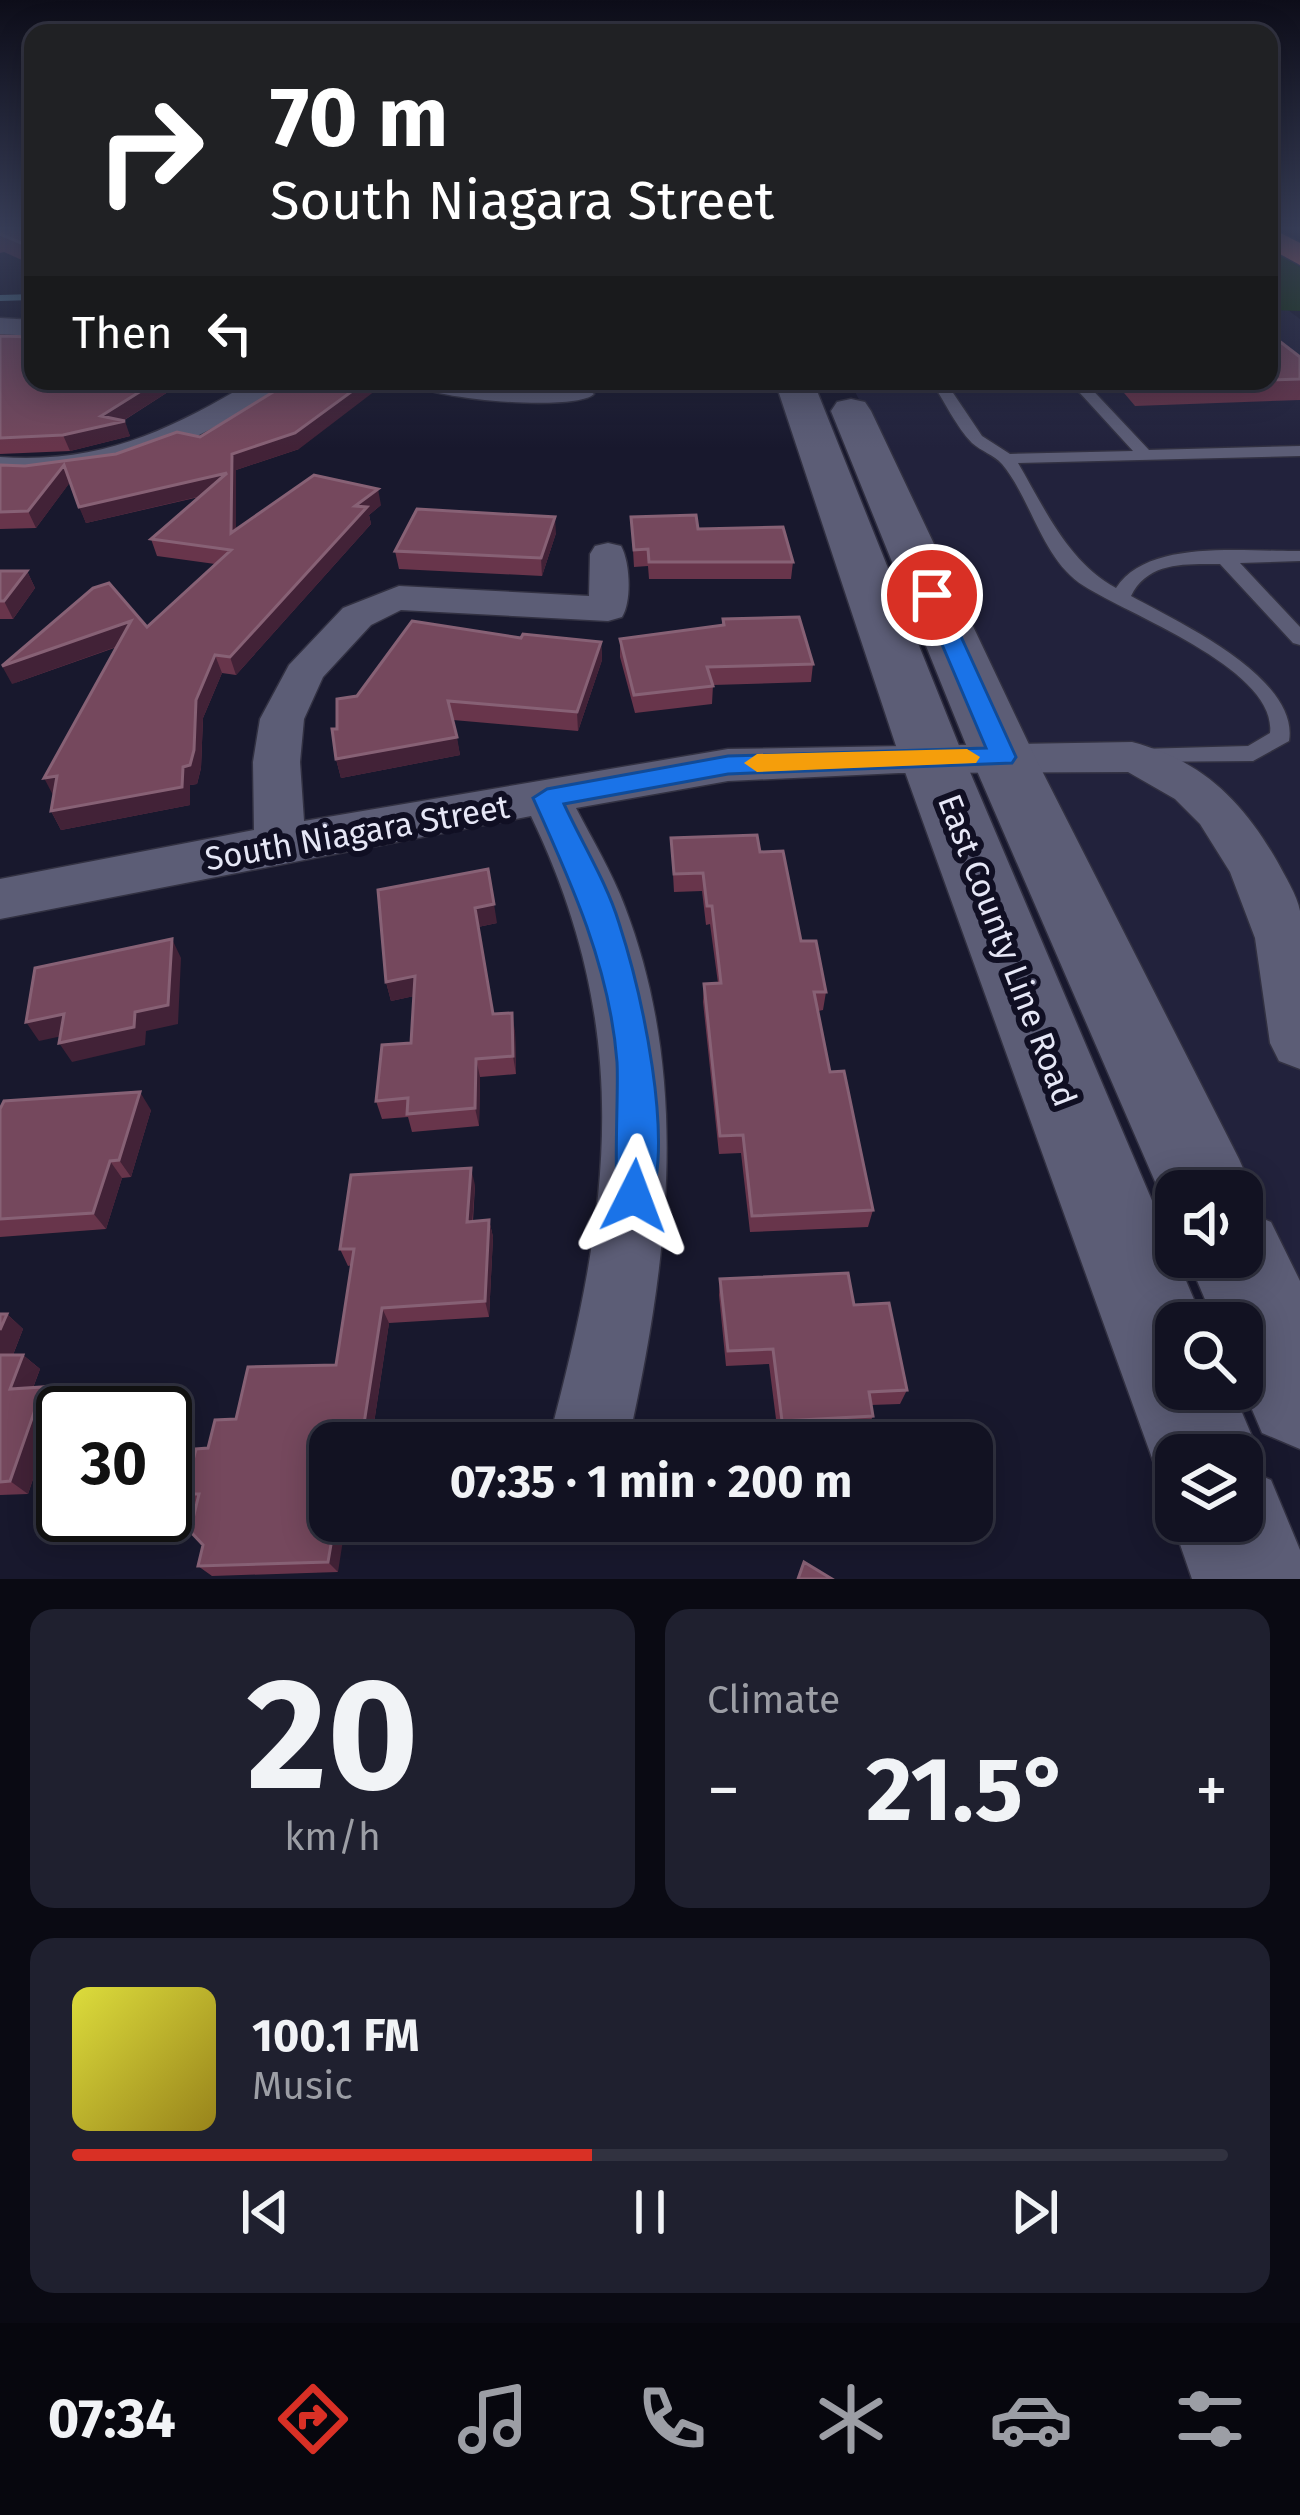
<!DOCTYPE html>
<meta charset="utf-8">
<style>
:root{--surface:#121222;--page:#1f202f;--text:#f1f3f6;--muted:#9c9ea5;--line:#313240;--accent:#d93025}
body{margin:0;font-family:"Fira Sans",sans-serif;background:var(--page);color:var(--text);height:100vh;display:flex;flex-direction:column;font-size:45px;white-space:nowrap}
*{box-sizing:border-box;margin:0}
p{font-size:39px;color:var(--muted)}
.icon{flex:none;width:66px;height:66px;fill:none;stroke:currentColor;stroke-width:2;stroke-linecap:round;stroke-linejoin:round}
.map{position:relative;height:1579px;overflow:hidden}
.drawer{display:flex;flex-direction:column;gap:30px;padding:30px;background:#0a0a13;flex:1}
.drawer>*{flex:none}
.hud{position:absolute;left:24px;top:24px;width:1254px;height:366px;border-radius:24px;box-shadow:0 6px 30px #0003,0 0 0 3px var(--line);background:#202124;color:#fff;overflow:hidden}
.tools{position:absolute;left:1155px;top:1170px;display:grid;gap:24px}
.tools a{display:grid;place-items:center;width:108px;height:108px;border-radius:24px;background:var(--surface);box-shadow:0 6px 30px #0003,0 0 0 3px var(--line);font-size:60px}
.speed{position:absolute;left:36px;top:1386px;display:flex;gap:24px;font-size:60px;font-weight:700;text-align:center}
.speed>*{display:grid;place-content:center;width:156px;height:156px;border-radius:50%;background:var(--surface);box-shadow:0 6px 30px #0003,0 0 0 3px var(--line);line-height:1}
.speed .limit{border:6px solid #111;border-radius:18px;background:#fff;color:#111}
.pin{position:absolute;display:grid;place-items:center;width:102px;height:102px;color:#fff;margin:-51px;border:6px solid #fff;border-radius:50%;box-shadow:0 3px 12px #0007}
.me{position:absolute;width:132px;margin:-66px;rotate:3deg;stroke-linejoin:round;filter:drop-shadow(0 0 9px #0008)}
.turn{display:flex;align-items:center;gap:42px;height:252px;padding:0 48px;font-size:54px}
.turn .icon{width:156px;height:156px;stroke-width:2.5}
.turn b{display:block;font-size:84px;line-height:102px}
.then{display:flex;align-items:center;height:114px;padding:0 48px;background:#0003;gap:24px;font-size:45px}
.big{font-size:90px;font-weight:700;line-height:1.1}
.drawer .widget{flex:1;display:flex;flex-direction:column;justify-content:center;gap:18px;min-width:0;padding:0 42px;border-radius:24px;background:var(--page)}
.drawer .dial{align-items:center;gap:0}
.dial b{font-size:156px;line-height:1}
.song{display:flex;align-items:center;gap:36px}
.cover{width:144px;height:144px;border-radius:18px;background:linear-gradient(135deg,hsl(60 70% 55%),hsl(50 70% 35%))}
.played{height:12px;border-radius:6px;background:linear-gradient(90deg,var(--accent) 45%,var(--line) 45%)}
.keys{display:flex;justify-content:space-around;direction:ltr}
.heat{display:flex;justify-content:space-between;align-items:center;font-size:66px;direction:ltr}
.drawer .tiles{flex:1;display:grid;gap:30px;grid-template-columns:1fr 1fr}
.widget:last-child{grid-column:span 2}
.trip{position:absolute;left:309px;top:1422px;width:684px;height:120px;border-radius:24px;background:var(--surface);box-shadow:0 6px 30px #0003,0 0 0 3px var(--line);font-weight:700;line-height:120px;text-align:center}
.tabs{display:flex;height:192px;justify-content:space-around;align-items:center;background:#07070e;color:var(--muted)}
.tabs .icon{width:84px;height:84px}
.tabs .current{color:var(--accent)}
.tabs b{font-size:54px;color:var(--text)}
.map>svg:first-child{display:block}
.built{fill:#22223c}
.green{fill:#16390d}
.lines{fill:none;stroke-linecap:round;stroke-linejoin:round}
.stream{stroke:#4c7086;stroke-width:6}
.lane-casing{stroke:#323142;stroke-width:3}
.street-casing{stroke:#323142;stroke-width:3}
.secondary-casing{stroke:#323142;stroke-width:3}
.highway-casing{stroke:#323142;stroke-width:3}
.lane{fill:#5c5d76;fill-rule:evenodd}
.street{fill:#5c5d76;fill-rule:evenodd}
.secondary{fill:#5c5d76;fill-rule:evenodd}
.highway{fill:#dc736c;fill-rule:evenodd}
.wall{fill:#68354b}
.shaded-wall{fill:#422237}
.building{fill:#75485d;stroke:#876175;stroke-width:3}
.route{fill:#1a73e8;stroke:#114b97;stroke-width:3}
.slow{fill:#f59e0b}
.labels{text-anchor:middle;stroke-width:12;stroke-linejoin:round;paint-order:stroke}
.street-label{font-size:33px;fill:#e6e7f6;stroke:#100f23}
</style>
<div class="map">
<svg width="1300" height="1579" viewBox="0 0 1300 1579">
<rect width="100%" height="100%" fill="#18182d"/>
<!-- built -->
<path class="built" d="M1269 310H1288L1300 319V1320L850 381H1269Z"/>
<!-- green -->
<path class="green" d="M1269 245 1300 267V311L1269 310Z"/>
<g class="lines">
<!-- stream -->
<path class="stream" d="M0 298 33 297"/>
<defs>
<path id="lane" d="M931 381H945L982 436 1010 454 1133 451 1069 381H1084L1149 450 1300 446V456L1018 463C1045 509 1068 562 1116 588 1148 538 1246 552 1300 551V561L1240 563 1300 627V645L1293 643 1220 564C1186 564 1148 561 1131 596 1174 620 1300 677 1289 741L1253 761 1132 762 1128 757 1140 749 1248 746 1270 733C1278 670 1129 615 1084 586 1042 560 1032 500 1002 464 994 455 981 451 972 443 956 427 944 400 931 381Z"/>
<path id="street" d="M0 318 33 320V336L0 334Z
M253 381H287C274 397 250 407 232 417 159 460 85 483 0 477V457C101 464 168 431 253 381Z
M407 381 580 385 594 394C576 412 426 400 407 381Z
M608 543 621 546C630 562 632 601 622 617L608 621 401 610 371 625 323 677 304 719 300 762 304 821 728 749 1132 742C1201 760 1242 800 1277 861 1285 876 1297 895 1300 911 1300 958 1300 1021 1300 1069L1279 1061 1270 1043 1255 938 1230 872 1200 824 1175 799 1128 772 899 773 728 781 576 808C593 841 612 872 625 907 692 1082 667 1266 628 1443H548C609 1215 637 1037 531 816L0 919V879L254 830 253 762 260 719 289 665 343 608 399 586 589 596 590 554 595 546Z"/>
<path id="secondary" d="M775 381H813L964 758 1204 1323H1176V1389H1232L1260 1455 1252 1472 1271 1480 1300 1550V1579H1192L1172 1521 1176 1512V1521H1242V1455H1176V1499L1165 1494 900 758Z
M851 399 865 402 871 411 1035 757 1239 1159 1253 1191 1244 1211 1271 1222 1300 1281V1449L1262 1433 1242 1386V1323H1215L1187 1257H1242V1191H1176L1173 1223 971 757 831 411 837 402Z"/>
<path id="highway" d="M1269 227 1300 243V265L1269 248Z"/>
</defs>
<!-- lane casing -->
<use href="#lane" class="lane-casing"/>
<!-- street casing -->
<use href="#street" class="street-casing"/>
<!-- secondary casing -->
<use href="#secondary" class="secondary-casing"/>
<!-- highway casing -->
<use href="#highway" class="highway-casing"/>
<!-- lane -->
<use href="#lane" class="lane"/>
<!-- street -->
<use href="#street" class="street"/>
<!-- secondary -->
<use href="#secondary" class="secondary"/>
<!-- highway -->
<use href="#highway" class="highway"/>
</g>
<!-- wall -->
<path class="wall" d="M0 227H33V265L4 252 0 253Z
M1269 333 1300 357V400L1135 406 1114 381H1269Z
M0 336 33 381H185L123 421 130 436 70 451 0 454Z
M200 437 299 449 236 470V529L381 505 369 515 371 524 236 675 222 673 203 718 201 768 197 784 190 785V805L61 830 51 811 117 647 12 684 147 627 215 564 157 556 151 539 199 497 86 523 70 482 36 528 0 529V465L25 466 116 454Z
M631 517 698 529 793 562 791 579H649L648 566 634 567Z
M556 533 542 576 399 569 395 551Z
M0 571H27L35 588 13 619H0Z
M723 619 813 664 811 682 713 685 712 704 635 713 620 657V639L722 625Z
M521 638 601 642 602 660 578 731 453 720 460 755 341 778 336 759 357 696Z
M671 838 760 852 801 941 826 992 823 1010 818 1011 830 1072 873 1210 868 1227 750 1232 741 1153 719 1154 703 1002 704 984 718 983 710 924 706 925 702 891 674 892Z
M378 890 497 923 478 927 493 1014 515 1031 516 1074 480 1077 479 1126 412 1132 408 1117 382 1119 376 1101 411 1043 414 996 391 1001 386 982Z
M0 1109 151 1110 131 1177 122 1178 106 1229 0 1237Z
M475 1185 473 1221 489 1220 493 1237 489 1317 389 1323 371 1443H330L338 1572 212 1576 198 1566 203 1545 196 1504 184 1494 208 1448 236 1419 336 1365 352 1265 348 1266 340 1249Z
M720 1279 854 1305 907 1390 900 1404 871 1405 873 1416 867 1429 778 1435 769 1364 726 1366 719 1295Z
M0 1314H7L23 1329 13 1355H23L40 1369 33 1388 43 1387 59 1401 28 1494 0 1495Z"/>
<!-- shaded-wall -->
<path class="shaded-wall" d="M157 381H185L121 422 125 421 130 436 70 451 63 435 101 416Z
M366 381H388L299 449 236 470V550L231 533V489L86 523 79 507 227 473 232 454Z
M64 465 71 481 36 528 28 511Z
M378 489 381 505 369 515 371 524 236 675 230 657 355 506Z
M555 517 556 533 542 576 541 558Z
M27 571 35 588 13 619 4 601Z
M131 621 138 639 12 684 2 666Z
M601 642 602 660 578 731 577 712Z
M215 655 222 673 203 718 201 768 197 784 190 785V805L61 830 51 811 183 767 196 700Z
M457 737 460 755 341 778 336 759Z
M57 776 54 797 44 778Z
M494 904 497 923 478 927 475 908Z
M172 939 181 958 178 1024 146 1031 145 1045 72 1062 59 1043 135 1012Z
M415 976 419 995 391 1001 386 982Z
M512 1013 515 1031 516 1074 513 1056Z
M64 1014 76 1033 39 1041 26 1022Z
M476 1059 480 1077 479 1126 475 1108Z
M140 1092 151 1110 131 1177 119 1160Z
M110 1161 122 1178 106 1229 93 1213Z
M471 1168 475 1185 471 1238 467 1222Z
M489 1220 493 1237 489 1317 485 1301Z
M382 1308 389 1323 371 1443H361Z
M7 1314 23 1329 7 1370 0 1365V1330Z
M23 1355 40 1369 27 1403 10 1389Z
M43 1387 59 1401 28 1494 10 1481Z
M335 1521H346L338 1572 328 1562Z"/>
<!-- building -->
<path class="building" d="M0 227H33V248L0 234Z
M1269 333 1300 357V379L1269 380Z
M0 336 33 337V381H157L101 416 125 421 63 435 0 438Z
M291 381H366L295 433 232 454 231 533 314 475 378 489 355 506 367 507 230 657 215 655 196 700 194 750 190 765 183 767 182 787 51 811 57 776 44 778 131 621 2 666 93 588 109 583 147 627 231 550 151 539 227 473 79 507 64 465 28 511 0 512V465L25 466 116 454 177 432 200 437Z
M1140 381H1231L1142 384Z
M417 509 555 517 541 558 395 551Z
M696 515 698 529 783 527 793 562H649L648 549 634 550 631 517Z
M0 571H27L4 601H0Z
M799 617 813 664 707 667 713 686 634 695 620 639 724 625 723 619Z
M412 621 521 638 523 634 601 642 577 712 448 701 457 737 336 759 332 729H337V699L357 696Z
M757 835 760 852 783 851 801 941H816L826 992H814L830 1072 844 1071 873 1210 752 1216 743 1135 720 1136 704 984 721 983 712 906H707L703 873 674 874 671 838Z
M488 869 494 904 475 908 493 1014 512 1013 513 1056 476 1059 475 1108 407 1114 408 1098 376 1101 382 1045 411 1043 415 976 386 982 378 890Z
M172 939 168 1005 135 1012 134 1027 59 1043 64 1014 26 1022 35 968Z
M140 1092 119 1160 110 1161 93 1213 0 1219V1109L4 1101Z
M471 1168 467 1222 489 1220 485 1301 382 1308 361 1443H330V1521H335L328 1562 198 1566 203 1545 190 1531 199 1494H184L196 1449 208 1448 215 1420 236 1419 248 1367 336 1365 354 1249H340L351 1175Z
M848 1273 854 1305 889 1303 907 1390 869 1392 873 1416 782 1421 773 1349 728 1351 720 1279Z
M0 1314H7L0 1330Z
M0 1355H23L10 1389 43 1387 10 1481 0 1482Z
M804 1562 832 1579H798Z"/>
<!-- sky -->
<linearGradient id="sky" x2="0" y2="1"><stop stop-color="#0d0d19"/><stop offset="0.51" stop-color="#373d57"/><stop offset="1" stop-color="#373d57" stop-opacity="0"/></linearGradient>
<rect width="1300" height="448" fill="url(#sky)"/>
<!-- route -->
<path class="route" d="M932 589 942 595 1016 757 1012 763 728 774 564 804C582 843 607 883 619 923 641 991 676 1143 648 1209L634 1215 621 1209C612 1187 619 1095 617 1062 610 968 571 882 533 798L547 789 728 756 986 748 921 595Z"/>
<!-- slow -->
<path class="slow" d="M967 749 980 757 976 763 757 772 744 763 757 754Z"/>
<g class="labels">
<!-- street labels -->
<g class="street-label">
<text transform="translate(357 832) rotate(-10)" y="12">South Niagara Street</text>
<text transform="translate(1008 950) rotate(69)" y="12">East County Line Road</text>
</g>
</g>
</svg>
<div class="tools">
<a><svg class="icon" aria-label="sound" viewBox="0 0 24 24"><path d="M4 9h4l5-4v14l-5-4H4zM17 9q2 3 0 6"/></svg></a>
<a><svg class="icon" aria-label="search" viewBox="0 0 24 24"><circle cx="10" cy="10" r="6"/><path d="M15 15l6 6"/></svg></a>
<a><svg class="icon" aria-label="layers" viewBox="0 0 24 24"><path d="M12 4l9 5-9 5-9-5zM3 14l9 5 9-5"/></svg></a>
</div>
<div class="speed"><div class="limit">30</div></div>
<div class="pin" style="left:932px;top:595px;background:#d93025"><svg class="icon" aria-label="arrive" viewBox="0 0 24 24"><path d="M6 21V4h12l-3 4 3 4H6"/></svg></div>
<svg class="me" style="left:634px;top:1196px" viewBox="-20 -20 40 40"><path d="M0-17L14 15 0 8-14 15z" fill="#1a73e8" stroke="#fff" stroke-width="4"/></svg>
<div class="trip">07:35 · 1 min · 200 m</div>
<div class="hud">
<div class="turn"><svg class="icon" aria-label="right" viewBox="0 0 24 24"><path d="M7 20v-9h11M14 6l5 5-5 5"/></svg><div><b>70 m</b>South Niagara Street</div></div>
<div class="then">Then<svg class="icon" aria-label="left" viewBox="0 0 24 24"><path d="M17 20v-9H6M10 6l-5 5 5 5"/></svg></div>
</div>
</div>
<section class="drawer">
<div class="tiles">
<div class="widget dial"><b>20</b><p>km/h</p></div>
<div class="widget"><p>Climate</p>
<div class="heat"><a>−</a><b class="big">21.5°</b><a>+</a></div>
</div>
<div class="widget">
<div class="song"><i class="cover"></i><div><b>100.1 FM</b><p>Music</p></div></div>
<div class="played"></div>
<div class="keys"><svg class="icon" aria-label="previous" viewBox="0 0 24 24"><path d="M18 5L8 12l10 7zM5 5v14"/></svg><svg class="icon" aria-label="pause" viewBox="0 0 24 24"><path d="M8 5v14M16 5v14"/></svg><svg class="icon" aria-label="next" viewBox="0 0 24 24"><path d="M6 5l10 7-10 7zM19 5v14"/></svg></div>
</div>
</div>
</section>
<nav class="tabs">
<b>07:34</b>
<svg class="icon current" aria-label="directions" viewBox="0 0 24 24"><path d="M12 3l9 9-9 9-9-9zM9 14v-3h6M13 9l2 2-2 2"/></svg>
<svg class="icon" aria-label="music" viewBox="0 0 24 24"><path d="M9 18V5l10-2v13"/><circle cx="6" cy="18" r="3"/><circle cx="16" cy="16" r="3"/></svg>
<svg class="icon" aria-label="phone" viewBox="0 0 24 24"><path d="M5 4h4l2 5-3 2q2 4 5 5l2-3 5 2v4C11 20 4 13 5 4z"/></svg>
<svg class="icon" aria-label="climate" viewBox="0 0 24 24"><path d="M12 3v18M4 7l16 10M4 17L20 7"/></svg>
<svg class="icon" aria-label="car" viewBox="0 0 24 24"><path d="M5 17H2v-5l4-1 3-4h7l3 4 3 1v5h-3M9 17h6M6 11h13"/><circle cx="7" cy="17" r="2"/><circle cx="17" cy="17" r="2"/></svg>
<svg class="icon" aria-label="filters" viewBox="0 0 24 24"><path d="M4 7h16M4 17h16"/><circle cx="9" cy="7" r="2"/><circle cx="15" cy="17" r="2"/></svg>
</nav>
